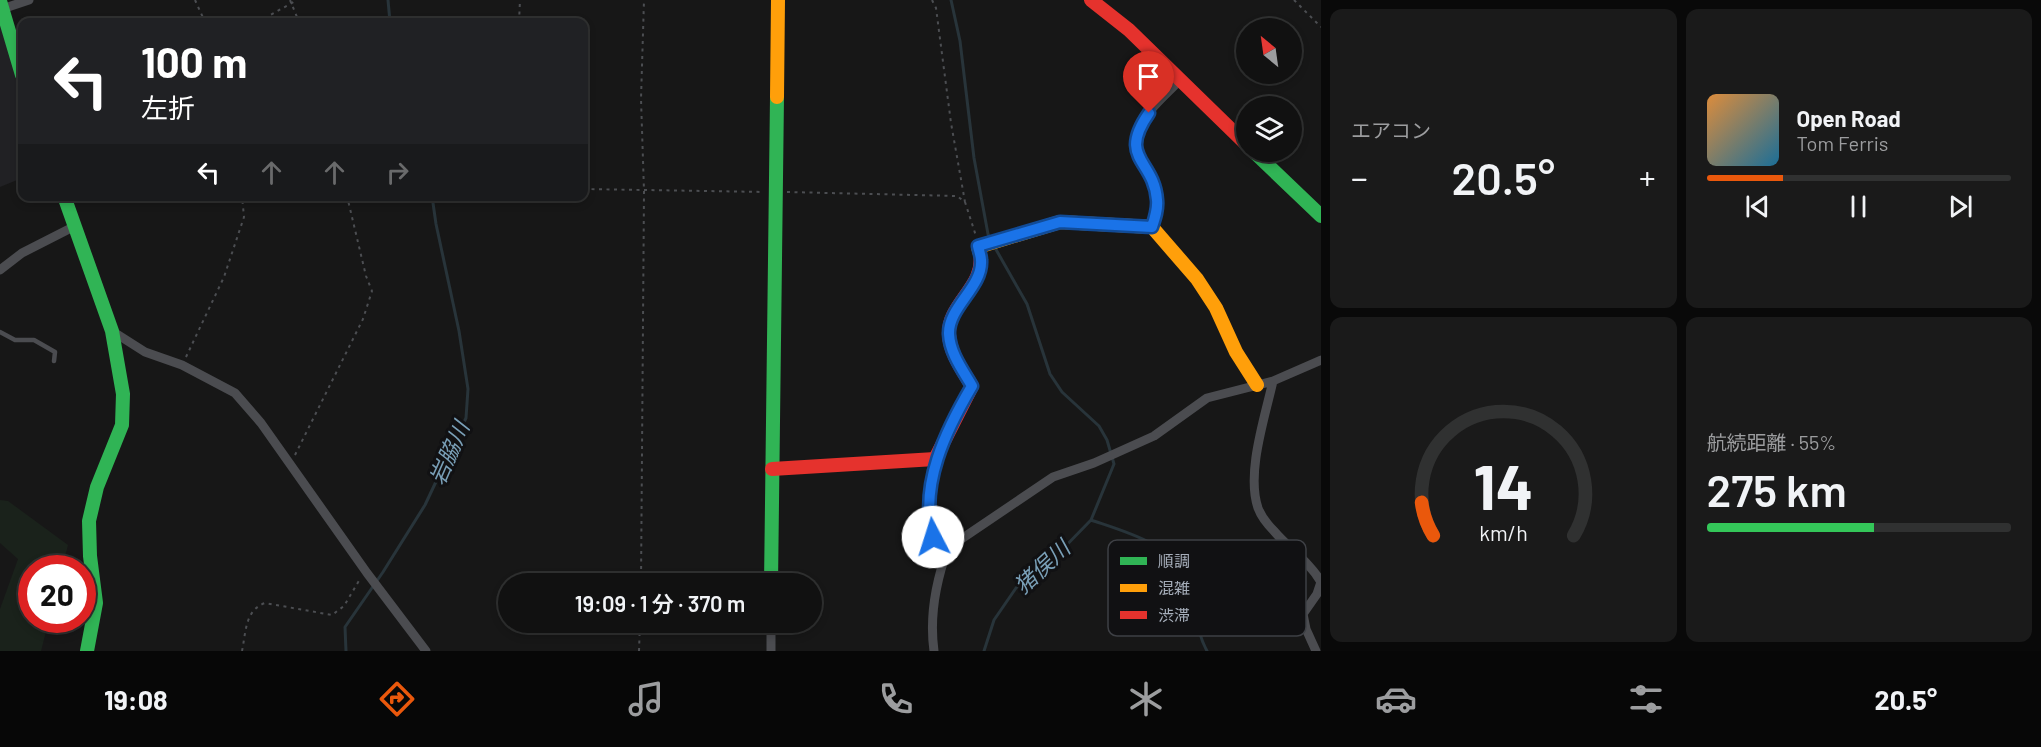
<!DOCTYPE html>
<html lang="ja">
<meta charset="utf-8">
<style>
:root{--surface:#111;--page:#1a1a1a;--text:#f1f3f6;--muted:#9c9d9f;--line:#303131;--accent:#ea580c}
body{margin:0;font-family:Barlow,"Noto Sans JP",sans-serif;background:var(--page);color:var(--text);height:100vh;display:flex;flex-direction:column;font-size:22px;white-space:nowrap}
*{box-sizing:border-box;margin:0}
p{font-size:20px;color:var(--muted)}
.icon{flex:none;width:33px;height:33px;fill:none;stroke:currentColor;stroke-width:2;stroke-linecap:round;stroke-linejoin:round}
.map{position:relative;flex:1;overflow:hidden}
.sheet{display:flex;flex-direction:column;gap:9px;padding:9px;background:#090909;width:720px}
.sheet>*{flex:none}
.guide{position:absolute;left:18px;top:18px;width:570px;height:183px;border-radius:12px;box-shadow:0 3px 9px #0003,0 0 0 2px var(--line);background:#202124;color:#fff;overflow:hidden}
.needle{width:39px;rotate:331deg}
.buttons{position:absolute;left:1236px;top:18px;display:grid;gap:12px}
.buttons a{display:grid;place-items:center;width:66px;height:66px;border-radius:50%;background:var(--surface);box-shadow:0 3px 9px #0003,0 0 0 2px var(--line);font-size:30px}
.speed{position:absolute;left:18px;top:555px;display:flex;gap:12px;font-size:30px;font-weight:700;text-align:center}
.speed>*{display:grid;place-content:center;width:78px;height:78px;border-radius:50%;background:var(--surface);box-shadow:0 3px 9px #0003,0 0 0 2px var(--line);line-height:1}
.speed .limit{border:9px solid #d22;background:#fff;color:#111}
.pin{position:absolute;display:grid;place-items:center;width:51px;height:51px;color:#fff;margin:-62px -26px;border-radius:50% 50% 50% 0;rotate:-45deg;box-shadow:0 0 6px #0007}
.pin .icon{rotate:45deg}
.me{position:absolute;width:66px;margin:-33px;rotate:355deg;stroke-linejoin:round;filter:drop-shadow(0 0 4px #0008)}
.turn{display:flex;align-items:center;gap:21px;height:126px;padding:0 24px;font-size:27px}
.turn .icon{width:78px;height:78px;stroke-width:2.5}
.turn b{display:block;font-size:42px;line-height:51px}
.lanes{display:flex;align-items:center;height:57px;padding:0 24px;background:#0003;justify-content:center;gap:30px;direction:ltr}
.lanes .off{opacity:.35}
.big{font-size:45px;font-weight:600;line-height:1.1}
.sheet .widget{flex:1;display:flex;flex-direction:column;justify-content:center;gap:9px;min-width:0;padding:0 21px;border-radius:12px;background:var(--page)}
.sheet .dial{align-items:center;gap:0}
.dial svg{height:156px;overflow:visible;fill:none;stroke:var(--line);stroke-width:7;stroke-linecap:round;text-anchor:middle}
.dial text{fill:var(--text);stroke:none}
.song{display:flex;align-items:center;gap:18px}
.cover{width:72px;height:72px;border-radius:9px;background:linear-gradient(135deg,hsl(30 70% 55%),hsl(200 70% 35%))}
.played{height:6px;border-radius:3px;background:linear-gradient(90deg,var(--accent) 25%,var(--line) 25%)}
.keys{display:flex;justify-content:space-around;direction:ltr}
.heat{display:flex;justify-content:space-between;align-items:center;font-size:33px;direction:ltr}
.charge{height:9px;border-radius:4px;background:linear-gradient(90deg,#34c759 55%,var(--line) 0)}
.sheet .tiles{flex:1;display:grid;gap:9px;grid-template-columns:repeat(2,1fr)}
.trip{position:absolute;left:498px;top:573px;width:324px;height:60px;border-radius:30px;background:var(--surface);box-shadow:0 3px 9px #0003,0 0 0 2px var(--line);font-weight:600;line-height:60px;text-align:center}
.tab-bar{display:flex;height:96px;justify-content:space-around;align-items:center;background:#070707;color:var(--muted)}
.tab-bar .icon{width:42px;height:42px}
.tab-bar .selected{color:var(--accent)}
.tab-bar b{font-size:27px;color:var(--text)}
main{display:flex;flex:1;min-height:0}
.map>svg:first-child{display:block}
.built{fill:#212124}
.green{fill:#1a221b}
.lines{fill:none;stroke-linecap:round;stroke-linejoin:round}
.stream{stroke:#28343a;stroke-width:3}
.path{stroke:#4c4e52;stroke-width:2;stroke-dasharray:3 4.5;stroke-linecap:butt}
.lane{stroke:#4b4c50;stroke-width:4.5}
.street{stroke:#4b4c50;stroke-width:9}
.fast{stroke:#30b455;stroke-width:14}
.slow{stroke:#ff9f0a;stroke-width:14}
.jam{stroke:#e5322d;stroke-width:14}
.route-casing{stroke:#114b97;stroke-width:15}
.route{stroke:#1a73e8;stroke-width:10}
.labels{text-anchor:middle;stroke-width:6;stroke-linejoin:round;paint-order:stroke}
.water-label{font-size:22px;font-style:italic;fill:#7aa0b8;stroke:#111113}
.key{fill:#111113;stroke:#3e4045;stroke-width:1.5}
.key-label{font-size:16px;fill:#a6aeba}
</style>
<main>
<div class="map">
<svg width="1321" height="651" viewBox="0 0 1321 651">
<rect width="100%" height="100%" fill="#171717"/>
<!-- built -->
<path class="built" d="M0 25 22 95V178L0 187Z"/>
<!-- green -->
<path class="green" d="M0 500 8 501 68 545 62 568H32V620H49L41 651H0V609L18 559 0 543Z"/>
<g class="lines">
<!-- stream -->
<path class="stream" d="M388 0 390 22
M951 0 960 41 974 158 988 234 991 240
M1091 520C1123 531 1174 544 1187 580 1195 603 1195 629 1207 651
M346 651 345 627 383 572 425 505 466 418 468 389 459 331 436 224 432 196
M984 651 994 620 1016 588 1043 561 1054 558 1091 520 1114 464 1107 440 1099 426 1062 392 1050 374 1027 304 994 246"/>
<!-- path -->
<path class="path" d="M195 0 205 22
M290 0 299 22
M932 0 936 8 951 123 965 202
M1294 0 1321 27
M258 22 297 0
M519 22 520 0
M584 189 764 192
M787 192 957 196 965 202 976 236
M186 357 224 277 244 217 242 196
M295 455 363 319 372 291 366 276 347 196
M641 584 644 191 641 99 644 0
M242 651C246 632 245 610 265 603L332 615 344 606 360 579
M639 651 640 622"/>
<!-- lane -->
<path class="lane" d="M0 332 15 340H34L55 352 54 361
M935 462 928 520 933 537 944 557"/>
<!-- street -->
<path class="street" d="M2 9 29 0
M1152 227C1155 218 1158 210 1158 200 1156 175 1127 156 1138 130 1146 111 1166 95 1180 80
M0 270 22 253 75 226
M112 331 145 352 182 365 235 393 261 423 367 573 426 651
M1273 381C1265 417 1246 473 1258 508 1261 516 1268 525 1274 531 1289 549 1309 561 1321 582L1317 594 1303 614 1306 629 1316 651
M771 651V622
M934 651C929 615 936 581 948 548L1053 477 1094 463 1154 436 1207 398 1273 381 1321 360"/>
<!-- fast -->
<path class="fast" d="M0 1 22 75
M1254 152 1321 216
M64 196 112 331 123 394 122 425 97 487 89 521 90 556 96 603 87 651
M771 584 777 97"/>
<!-- slow -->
<path class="slow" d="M777 97 778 0
M980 254 978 247 1060 222 1152 227 1197 279 1216 308 1236 352 1257 385"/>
<!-- jam -->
<path class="jam" d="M1091 0 1129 30 1246 144
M772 469 935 459 972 386C963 371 950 353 949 335 947 304 986 286 980 254"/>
</g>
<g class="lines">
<defs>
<path id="route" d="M933 537C919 485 946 430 972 386 962 369 950 353 949 334 948 307 983 287 981 260 981 256 979 251 978 246L1060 222 1152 227C1155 218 1158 209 1157 200 1154 159 1117 159 1149 113"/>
</defs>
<!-- route casing -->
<use href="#route" class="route-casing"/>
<!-- route -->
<use href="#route" class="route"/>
</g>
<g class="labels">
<!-- water labels -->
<g class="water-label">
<text transform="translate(449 453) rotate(-66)" y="8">岩脇川</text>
<text transform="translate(1042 567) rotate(-43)" y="8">猪俣川</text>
</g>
</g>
<!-- legend -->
<rect x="1108" y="540" width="198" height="96" rx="9" class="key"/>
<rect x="1120" y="557" width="27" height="8" fill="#30b455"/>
<rect x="1120" y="584" width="27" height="8" fill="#ff9f0a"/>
<rect x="1120" y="611" width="27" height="8" fill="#e5322d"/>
<g class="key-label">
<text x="1158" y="567">順調</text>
<text x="1158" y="594">混雑</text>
<text x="1158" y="621">渋滞</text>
</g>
</svg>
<div class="buttons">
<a><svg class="needle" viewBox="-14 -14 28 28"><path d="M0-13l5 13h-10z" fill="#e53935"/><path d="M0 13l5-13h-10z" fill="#9c9d9f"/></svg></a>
<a><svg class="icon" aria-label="layers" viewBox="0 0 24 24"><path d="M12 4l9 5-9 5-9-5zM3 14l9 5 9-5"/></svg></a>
</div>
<div class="speed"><div class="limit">20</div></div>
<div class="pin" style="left:1149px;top:113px;background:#d93025"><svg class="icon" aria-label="arrive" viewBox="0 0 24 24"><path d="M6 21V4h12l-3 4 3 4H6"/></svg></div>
<svg class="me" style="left:933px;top:537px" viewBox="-20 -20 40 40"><circle r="19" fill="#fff"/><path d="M0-13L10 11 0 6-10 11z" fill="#1a73e8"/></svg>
<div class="trip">19:09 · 1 分 · 370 m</div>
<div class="guide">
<div class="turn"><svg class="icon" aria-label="left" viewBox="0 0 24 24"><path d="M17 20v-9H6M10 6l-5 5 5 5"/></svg><div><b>100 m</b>左折</div></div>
<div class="lanes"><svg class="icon" aria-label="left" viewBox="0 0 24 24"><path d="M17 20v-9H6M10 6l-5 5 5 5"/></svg><svg class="icon off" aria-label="ahead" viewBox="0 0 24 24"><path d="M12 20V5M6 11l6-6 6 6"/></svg><svg class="icon off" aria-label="ahead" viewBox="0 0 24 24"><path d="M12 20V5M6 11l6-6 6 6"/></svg><svg class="icon off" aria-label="right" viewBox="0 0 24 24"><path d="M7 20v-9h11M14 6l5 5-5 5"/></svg></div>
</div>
</div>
<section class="sheet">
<div class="tiles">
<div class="widget"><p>エアコン</p>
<div class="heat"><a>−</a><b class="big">20.5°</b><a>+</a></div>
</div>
<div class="widget">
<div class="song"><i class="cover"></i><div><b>Open Road</b><p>Tom Ferris</p></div></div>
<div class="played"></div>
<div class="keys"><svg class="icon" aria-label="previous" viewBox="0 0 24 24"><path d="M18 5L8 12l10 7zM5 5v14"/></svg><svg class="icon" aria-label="pause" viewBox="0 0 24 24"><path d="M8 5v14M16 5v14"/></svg><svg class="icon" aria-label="next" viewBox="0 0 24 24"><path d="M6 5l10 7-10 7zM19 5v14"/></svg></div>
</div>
<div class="widget dial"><svg viewBox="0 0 100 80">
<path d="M14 69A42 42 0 1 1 86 69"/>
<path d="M14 69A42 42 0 0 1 8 52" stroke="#ea580c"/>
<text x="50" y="56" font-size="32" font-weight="700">14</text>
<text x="50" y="72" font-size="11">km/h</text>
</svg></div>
<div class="widget"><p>航続距離 · 55%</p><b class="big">275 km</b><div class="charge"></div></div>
</div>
</section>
</main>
<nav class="tab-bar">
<b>19:08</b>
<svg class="icon selected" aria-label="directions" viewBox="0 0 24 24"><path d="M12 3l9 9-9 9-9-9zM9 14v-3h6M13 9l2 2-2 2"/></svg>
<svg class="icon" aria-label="music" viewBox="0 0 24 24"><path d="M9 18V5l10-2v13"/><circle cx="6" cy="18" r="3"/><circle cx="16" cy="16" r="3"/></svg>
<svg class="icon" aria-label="phone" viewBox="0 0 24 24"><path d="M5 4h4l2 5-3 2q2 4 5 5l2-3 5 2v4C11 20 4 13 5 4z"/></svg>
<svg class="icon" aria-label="climate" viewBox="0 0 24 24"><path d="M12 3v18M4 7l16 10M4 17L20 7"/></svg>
<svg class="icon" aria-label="car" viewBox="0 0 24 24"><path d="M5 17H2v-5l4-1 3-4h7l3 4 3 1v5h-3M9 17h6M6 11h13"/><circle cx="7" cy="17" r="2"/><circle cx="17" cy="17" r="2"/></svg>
<svg class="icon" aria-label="filters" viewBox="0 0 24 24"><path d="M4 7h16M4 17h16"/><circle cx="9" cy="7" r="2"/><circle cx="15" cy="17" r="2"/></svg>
<b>20.5°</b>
</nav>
